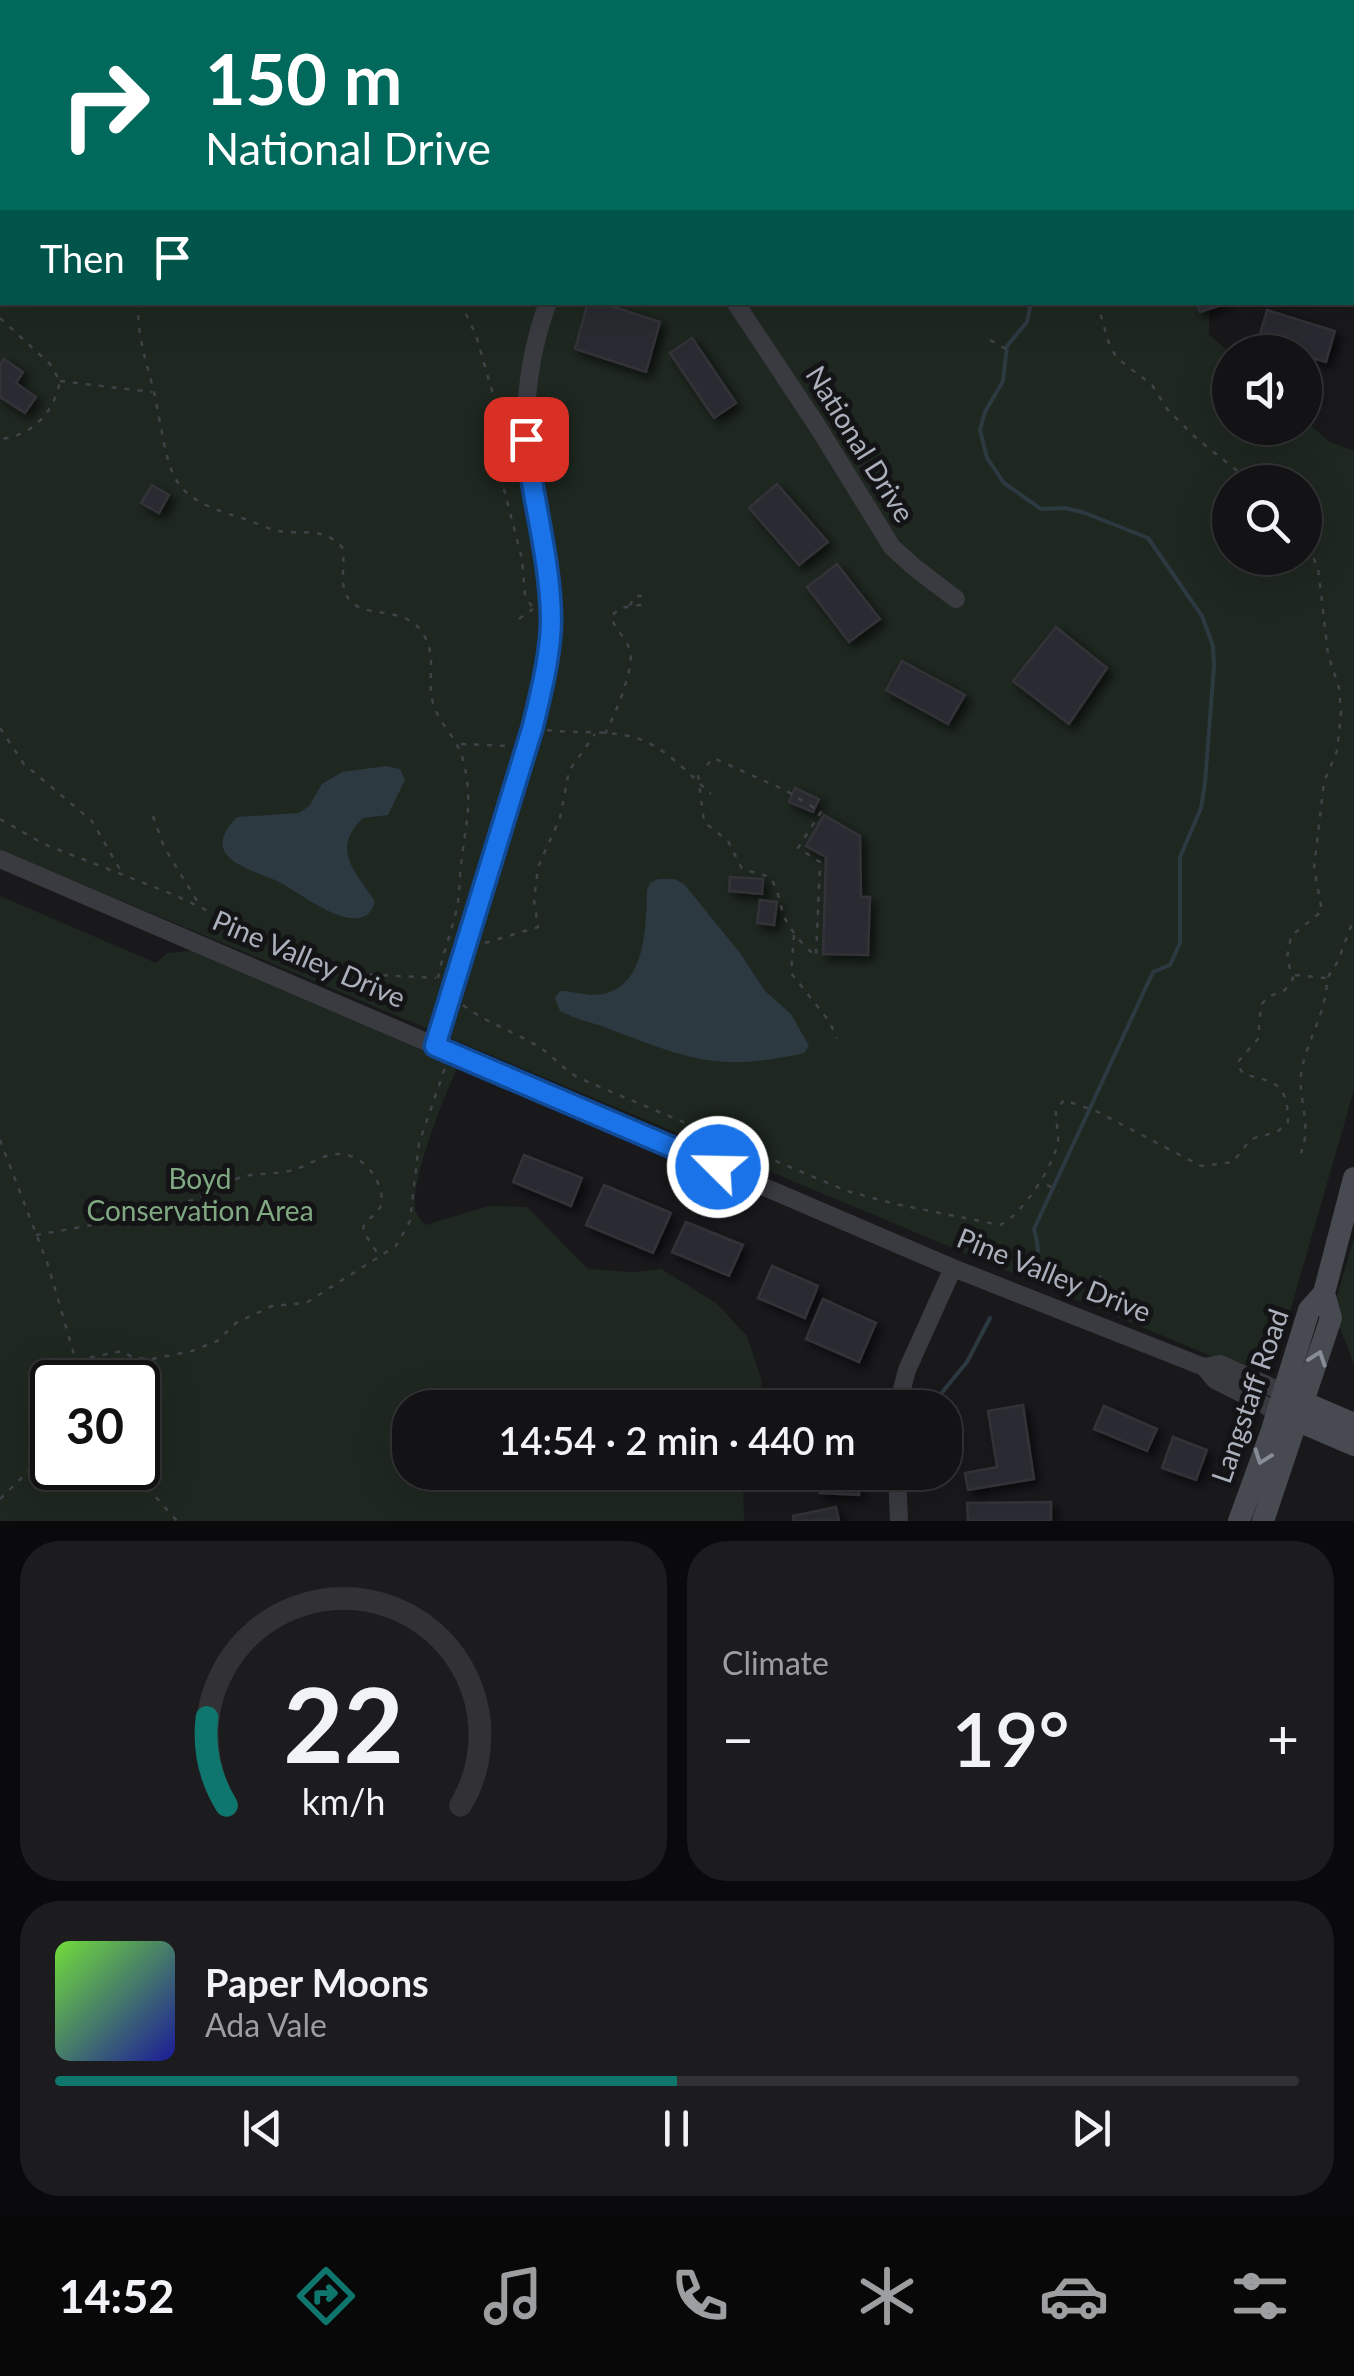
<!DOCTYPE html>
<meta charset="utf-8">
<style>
:root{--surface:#131315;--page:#1c1c1e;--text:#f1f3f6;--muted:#9d9ea0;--line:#323234;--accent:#0f766e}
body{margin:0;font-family:Lato,sans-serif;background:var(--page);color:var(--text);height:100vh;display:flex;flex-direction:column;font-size:38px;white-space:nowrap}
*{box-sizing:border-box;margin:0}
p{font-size:32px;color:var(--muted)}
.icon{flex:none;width:55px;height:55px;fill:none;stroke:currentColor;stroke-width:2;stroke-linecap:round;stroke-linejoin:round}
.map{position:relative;height:1521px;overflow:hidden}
.drawer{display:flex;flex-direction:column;gap:20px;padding:20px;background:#0a0a0c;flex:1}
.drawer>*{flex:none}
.banner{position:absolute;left:0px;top:0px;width:1355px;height:305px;box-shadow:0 10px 40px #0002,0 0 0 2px var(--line);background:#00695c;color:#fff;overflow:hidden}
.tools{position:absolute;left:1212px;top:335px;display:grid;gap:20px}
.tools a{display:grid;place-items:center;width:110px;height:110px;border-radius:50%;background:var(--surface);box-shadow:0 10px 40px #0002,0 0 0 2px var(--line);font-size:50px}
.speed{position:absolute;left:30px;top:1360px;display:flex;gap:20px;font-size:50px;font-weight:700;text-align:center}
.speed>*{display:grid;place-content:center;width:130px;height:130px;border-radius:50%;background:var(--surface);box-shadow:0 10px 40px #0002,0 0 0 2px var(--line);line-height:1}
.speed .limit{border:5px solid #111;border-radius:15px;background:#fff;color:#111}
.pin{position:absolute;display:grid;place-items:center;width:85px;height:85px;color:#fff;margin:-42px;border-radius:20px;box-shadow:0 5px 15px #0006}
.me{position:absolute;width:110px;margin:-55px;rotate:293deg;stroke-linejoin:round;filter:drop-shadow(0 0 8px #0008)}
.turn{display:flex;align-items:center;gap:35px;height:210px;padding:0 40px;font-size:45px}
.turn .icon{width:130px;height:130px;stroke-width:2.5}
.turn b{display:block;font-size:70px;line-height:85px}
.then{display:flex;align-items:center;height:95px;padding:0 40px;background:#0003;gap:20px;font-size:38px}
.big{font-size:75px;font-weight:600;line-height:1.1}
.drawer .widget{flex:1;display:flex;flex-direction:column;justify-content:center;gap:15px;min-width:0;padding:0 35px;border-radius:40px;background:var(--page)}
.drawer .dial{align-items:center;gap:0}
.dial svg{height:260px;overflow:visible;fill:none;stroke:var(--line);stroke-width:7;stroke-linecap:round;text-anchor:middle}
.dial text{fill:var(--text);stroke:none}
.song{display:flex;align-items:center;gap:30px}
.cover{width:120px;height:120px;border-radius:15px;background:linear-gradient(135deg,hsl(100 70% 55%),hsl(240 70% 35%))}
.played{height:10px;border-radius:5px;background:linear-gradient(90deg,var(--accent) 50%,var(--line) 50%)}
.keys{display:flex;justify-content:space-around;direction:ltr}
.heat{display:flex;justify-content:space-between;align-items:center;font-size:55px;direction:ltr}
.drawer .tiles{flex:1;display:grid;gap:20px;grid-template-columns:1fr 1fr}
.widget:last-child{grid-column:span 2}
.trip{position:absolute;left:392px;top:1390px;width:570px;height:100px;border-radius:40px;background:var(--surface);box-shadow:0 10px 40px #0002,0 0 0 2px var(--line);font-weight:600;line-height:100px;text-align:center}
.tabs{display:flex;height:160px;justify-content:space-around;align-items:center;background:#080808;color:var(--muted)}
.tabs .icon{width:70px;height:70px}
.tabs .active{color:var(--accent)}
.tabs b{font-size:45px;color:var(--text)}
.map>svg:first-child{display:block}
.green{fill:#1e2720;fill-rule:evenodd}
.water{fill:#2d3941}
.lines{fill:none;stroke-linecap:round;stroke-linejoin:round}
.stream{stroke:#2d3941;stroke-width:4}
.building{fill:#2c2c30;stroke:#333338;stroke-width:2.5;filter:url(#shadow)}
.path{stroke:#404248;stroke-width:2.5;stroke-dasharray:5 8;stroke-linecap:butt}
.street{stroke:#3a3b41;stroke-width:18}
.secondary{stroke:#474a51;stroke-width:22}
.oneway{stroke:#878c97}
.route-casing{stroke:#114b97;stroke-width:25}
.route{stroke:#1a73e8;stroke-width:18}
.labels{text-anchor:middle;stroke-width:10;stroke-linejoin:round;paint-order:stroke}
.street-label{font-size:28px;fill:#aab0bc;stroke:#141417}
.park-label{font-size:28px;fill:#80a982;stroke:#141417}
</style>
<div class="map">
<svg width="1354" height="1521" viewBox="0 0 1354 1521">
<defs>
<filter id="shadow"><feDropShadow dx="5" dy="5" stdDeviation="5" flood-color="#0009"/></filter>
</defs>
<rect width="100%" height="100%" fill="#19191c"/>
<!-- green -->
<path class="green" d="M0 0H1354V171L1352 2H2V302L1209 303V334L1230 353V428H1305V420L1328 441 1354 451V1090L1279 1350 1240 1368 0 850ZM1230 482H1305V558H1230Z
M0 896 156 963 167 953 201 950 458 1067C445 1093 408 1186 416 1212 418 1217 422 1221 425 1225L489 1206 527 1207 588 1269 633 1272 661 1269 716 1303 747 1336 761 1379 763 1407 410 1408V1472L743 1473 744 1521H0ZM52 1382H138V1468H52Z
M1354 1238V1364L1333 1310Z"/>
<!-- water -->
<path class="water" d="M388 0H575L388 2Z
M386 766 400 769 405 780 388 815 363 818C330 849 356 873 375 901 365 945 300 893 281 883 258 870 194 861 237 817L299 813 309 806 322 784 342 772Z
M658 879H674L684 884 740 953 765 991 791 1014 809 1046 804 1053C720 1072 691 1060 612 1030 595 1023 577 1020 560 1011L555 998 560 991C575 991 592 998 607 993 647 981 646 923 647 890L650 883Z"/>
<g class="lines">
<!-- stream -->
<path class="stream" d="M706 0 708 2
M1031 302 1027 322 1007 346 1003 381 985 412 980 430 987 458 1004 483 1041 509 1065 508 1085 513 1148 538 1202 616 1213 646 1214 666 1205 783 1201 808 1180 857V943L1170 965 1153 972 1034 1229C1038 1244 1041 1255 1032 1269
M935 1401 967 1362 990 1318"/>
</g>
<!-- building -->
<path class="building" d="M588 302H599L660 322 646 372 575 349Z
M1196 302H1230L1200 312Z
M1267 310 1335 331 1326 362 1305 356V352H1294L1258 341Z
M692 338 736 403 714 418 670 353Z
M4 359 23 372 16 383 36 397 25 413 0 397V365Z
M777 484 828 542 799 565 749 508Z
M152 485 169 495 159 513 141 503Z
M837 564 880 619 849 642 807 587Z
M1056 627 1107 668 1069 724 1013 681Z
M902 661 965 695 948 724 886 690Z
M795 788 819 799 813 812 789 802Z
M824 815 860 836 861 897H870L868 955 823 954 826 857 806 846Z
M730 877 763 879 762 894 729 891Z
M760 900 777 902 774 925 757 923Z
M524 1155 582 1178 571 1206 513 1182Z
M604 1185 671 1213 653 1253 586 1225Z
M686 1222 743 1245 729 1276 672 1252Z
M772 1266 818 1286 805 1318 758 1298Z
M823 1299 876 1323 859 1362 806 1339Z
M1023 1405 1034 1479 968 1490 965 1473 997 1467 988 1411Z
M1104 1406 1157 1429 1147 1451 1094 1429Z
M1173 1437 1207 1450 1196 1480 1162 1468Z
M821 1472H860L859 1495 820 1493Z
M1051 1502V1521H968L967 1503Z
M836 1507 839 1521H794L793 1516Z"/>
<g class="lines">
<!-- path -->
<path class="path" d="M327 0 328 2
M1000 0 1009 2
M1152 0 1153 2
M75 2V0
M1352 164H1354
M138 302C137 345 150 368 157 407 171 476 167 497 242 518 254 522 266 528 278 531 302 535 323 526 342 547 346 561 340 578 345 592 356 623 402 602 422 632 439 657 425 681 434 706 441 726 458 739 463 760 474 802 465 825 461 866 459 881 460 897 456 912 451 934 442 956 438 978
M460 302 476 335 500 419 501 437 497 462 522 559 525 596 535 611
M1097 302 1110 347 1118 359 1152 385 1167 409 1195 437 1251 482
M0 318 50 364 60 381C54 413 32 436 0 439
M990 340 1013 353
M60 381 152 392
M519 619 533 609
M0 728 24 764 92 821 122 873
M547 730C577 734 613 729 642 740 668 750 690 775 711 794
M605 734C614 717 635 668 630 651 626 637 614 629 611 616L621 608 640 605 642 596H635L629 607
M461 744 508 746
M698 775 704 822 728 841 742 869 770 877C779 891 779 902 784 916 790 930 804 947 816 956L820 862 798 848 821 812 785 790 713 758 704 769
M153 816 164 847 199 904
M0 819 44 844 172 894 249 930 295 942 358 974 436 978
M794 935 791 973 829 1021 837 1038
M485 943 538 927 534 900 538 867 560 818 569 771 595 734
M1295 975 1327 978C1327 1011 1309 1036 1302 1068 1296 1097 1313 1123 1301 1153
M1328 977 1338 961 1354 918
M463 1005C487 1024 517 1032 542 1049 556 1059 565 1071 581 1079L847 1191 895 1204 1000 1225C1021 1216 1055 1165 1058 1141 1059 1131 1055 1120 1056 1110L1064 1100 1098 1112 1201 1166 1233 1162 1251 1139 1277 1132 1288 1122C1288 1083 1275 1082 1243 1074L1237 1063 1258 1039 1261 1005 1268 997 1285 990 1293 979 1287 958 1291 936 1322 911 1314 868 1324 782 1337 751 1341 714 1339 688 1328 654 1318 568 1305 539
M0 1140 48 1265 82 1382
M1047 1185 1059 1191
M36 1235C86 1226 138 1218 187 1202 204 1196 219 1185 236 1179 253 1172 271 1175 289 1171 309 1167 325 1150 347 1155 362 1158 375 1173 379 1186 387 1209 377 1211 364 1224L363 1231 378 1254
M1088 1304 1101 1274
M77 1360 123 1351 133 1358 152 1359 192 1351 217 1341 236 1323 272 1306 306 1303 396 1246 410 1221 419 1143 445 1068
M130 1468 177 1521
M0 1499 52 1448"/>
<!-- street -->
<path class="street" d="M1352 263 1354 264
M735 302 816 424 892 547 914 567 956 599
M0 859 953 1268 1204 1367 1215 1380 1276 1411
M435 1045 533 727C541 692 550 656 551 621 552 571 537 524 530 476 521 416 527 360 548 302
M1204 1367 1220 1364 1291 1396
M897 1408 907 1370 953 1268
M897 1472 899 1521"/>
<!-- secondary -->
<path class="secondary" d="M1303 1402 1354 1424
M1284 1415 1354 1445
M1239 1521 1271 1433 1309 1310 1324 1293 1354 1178
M1263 1521 1331 1318 1324 1293"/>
</g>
<!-- one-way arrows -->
<defs><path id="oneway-chevron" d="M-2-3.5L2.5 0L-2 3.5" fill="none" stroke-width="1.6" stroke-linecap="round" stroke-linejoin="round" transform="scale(2.5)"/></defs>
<g class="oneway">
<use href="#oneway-chevron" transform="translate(1318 1358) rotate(-71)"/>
<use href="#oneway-chevron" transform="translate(1262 1457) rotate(110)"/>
</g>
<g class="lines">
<defs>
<path id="route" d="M526 439C532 499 550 557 551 618 551 654 541 692 533 726L435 1046 718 1167"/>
</defs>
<!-- route casing -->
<use href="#route" class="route-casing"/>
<!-- route -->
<use href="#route" class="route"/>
</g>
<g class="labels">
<!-- street labels -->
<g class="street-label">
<text transform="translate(860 444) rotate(58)" y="10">National Drive</text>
<text transform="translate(309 959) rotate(23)" y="10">Pine Valley Drive</text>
<text transform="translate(1054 1275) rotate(22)" y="10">Pine Valley Drive</text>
<text transform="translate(1250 1396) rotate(-71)" y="10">Langstaff Road</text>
</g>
<!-- park labels -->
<g class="park-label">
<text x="200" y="1189">Boyd<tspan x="200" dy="32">Conservation Area</tspan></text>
</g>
</g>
</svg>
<div class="tools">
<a><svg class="icon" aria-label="sound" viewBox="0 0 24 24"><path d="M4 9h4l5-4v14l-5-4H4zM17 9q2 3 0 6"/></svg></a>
<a><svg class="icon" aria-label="search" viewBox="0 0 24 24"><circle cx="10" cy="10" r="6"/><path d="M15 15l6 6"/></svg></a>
</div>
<div class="speed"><div class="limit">30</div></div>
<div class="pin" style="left:526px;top:439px;background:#d93025"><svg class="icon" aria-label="arrive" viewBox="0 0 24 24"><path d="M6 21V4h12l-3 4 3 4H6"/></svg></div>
<svg class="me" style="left:718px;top:1167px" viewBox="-20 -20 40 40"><circle r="17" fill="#1a73e8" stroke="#fff" stroke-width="3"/><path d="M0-11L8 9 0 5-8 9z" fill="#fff"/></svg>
<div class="trip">14:54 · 2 min · 440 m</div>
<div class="banner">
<div class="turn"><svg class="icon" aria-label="right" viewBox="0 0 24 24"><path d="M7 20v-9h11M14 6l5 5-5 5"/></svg><div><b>150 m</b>National Drive</div></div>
<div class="then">Then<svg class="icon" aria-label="arrive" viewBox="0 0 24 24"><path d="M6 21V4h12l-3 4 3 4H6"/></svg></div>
</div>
</div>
<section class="drawer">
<div class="tiles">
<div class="widget dial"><svg viewBox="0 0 100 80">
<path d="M14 69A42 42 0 1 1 86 69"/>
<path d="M14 69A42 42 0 0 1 8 42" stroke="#0f766e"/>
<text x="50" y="56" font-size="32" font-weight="700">22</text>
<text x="50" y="72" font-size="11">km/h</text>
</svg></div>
<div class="widget"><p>Climate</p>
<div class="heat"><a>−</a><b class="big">19°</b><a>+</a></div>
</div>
<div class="widget">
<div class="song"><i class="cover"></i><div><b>Paper Moons</b><p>Ada Vale</p></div></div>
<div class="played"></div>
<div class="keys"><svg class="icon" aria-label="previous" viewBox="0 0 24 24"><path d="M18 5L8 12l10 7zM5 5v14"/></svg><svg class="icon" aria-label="pause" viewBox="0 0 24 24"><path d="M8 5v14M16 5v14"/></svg><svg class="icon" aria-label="next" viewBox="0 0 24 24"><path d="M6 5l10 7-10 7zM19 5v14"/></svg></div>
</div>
</div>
</section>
<nav class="tabs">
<b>14:52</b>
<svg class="icon active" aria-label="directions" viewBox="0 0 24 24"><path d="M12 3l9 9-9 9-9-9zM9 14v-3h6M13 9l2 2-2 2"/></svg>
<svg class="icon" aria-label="music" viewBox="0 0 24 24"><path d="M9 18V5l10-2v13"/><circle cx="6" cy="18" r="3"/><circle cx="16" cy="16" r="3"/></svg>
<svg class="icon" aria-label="phone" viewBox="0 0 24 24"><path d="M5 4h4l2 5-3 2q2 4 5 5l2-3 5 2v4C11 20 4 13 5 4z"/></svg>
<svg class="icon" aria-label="climate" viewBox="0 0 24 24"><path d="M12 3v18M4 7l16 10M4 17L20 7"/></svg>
<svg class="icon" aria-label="car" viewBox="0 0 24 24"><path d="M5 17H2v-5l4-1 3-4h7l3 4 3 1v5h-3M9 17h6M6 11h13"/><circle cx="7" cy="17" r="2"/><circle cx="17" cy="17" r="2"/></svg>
<svg class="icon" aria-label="filters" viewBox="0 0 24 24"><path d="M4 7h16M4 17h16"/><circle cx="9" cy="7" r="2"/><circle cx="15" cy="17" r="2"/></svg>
</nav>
